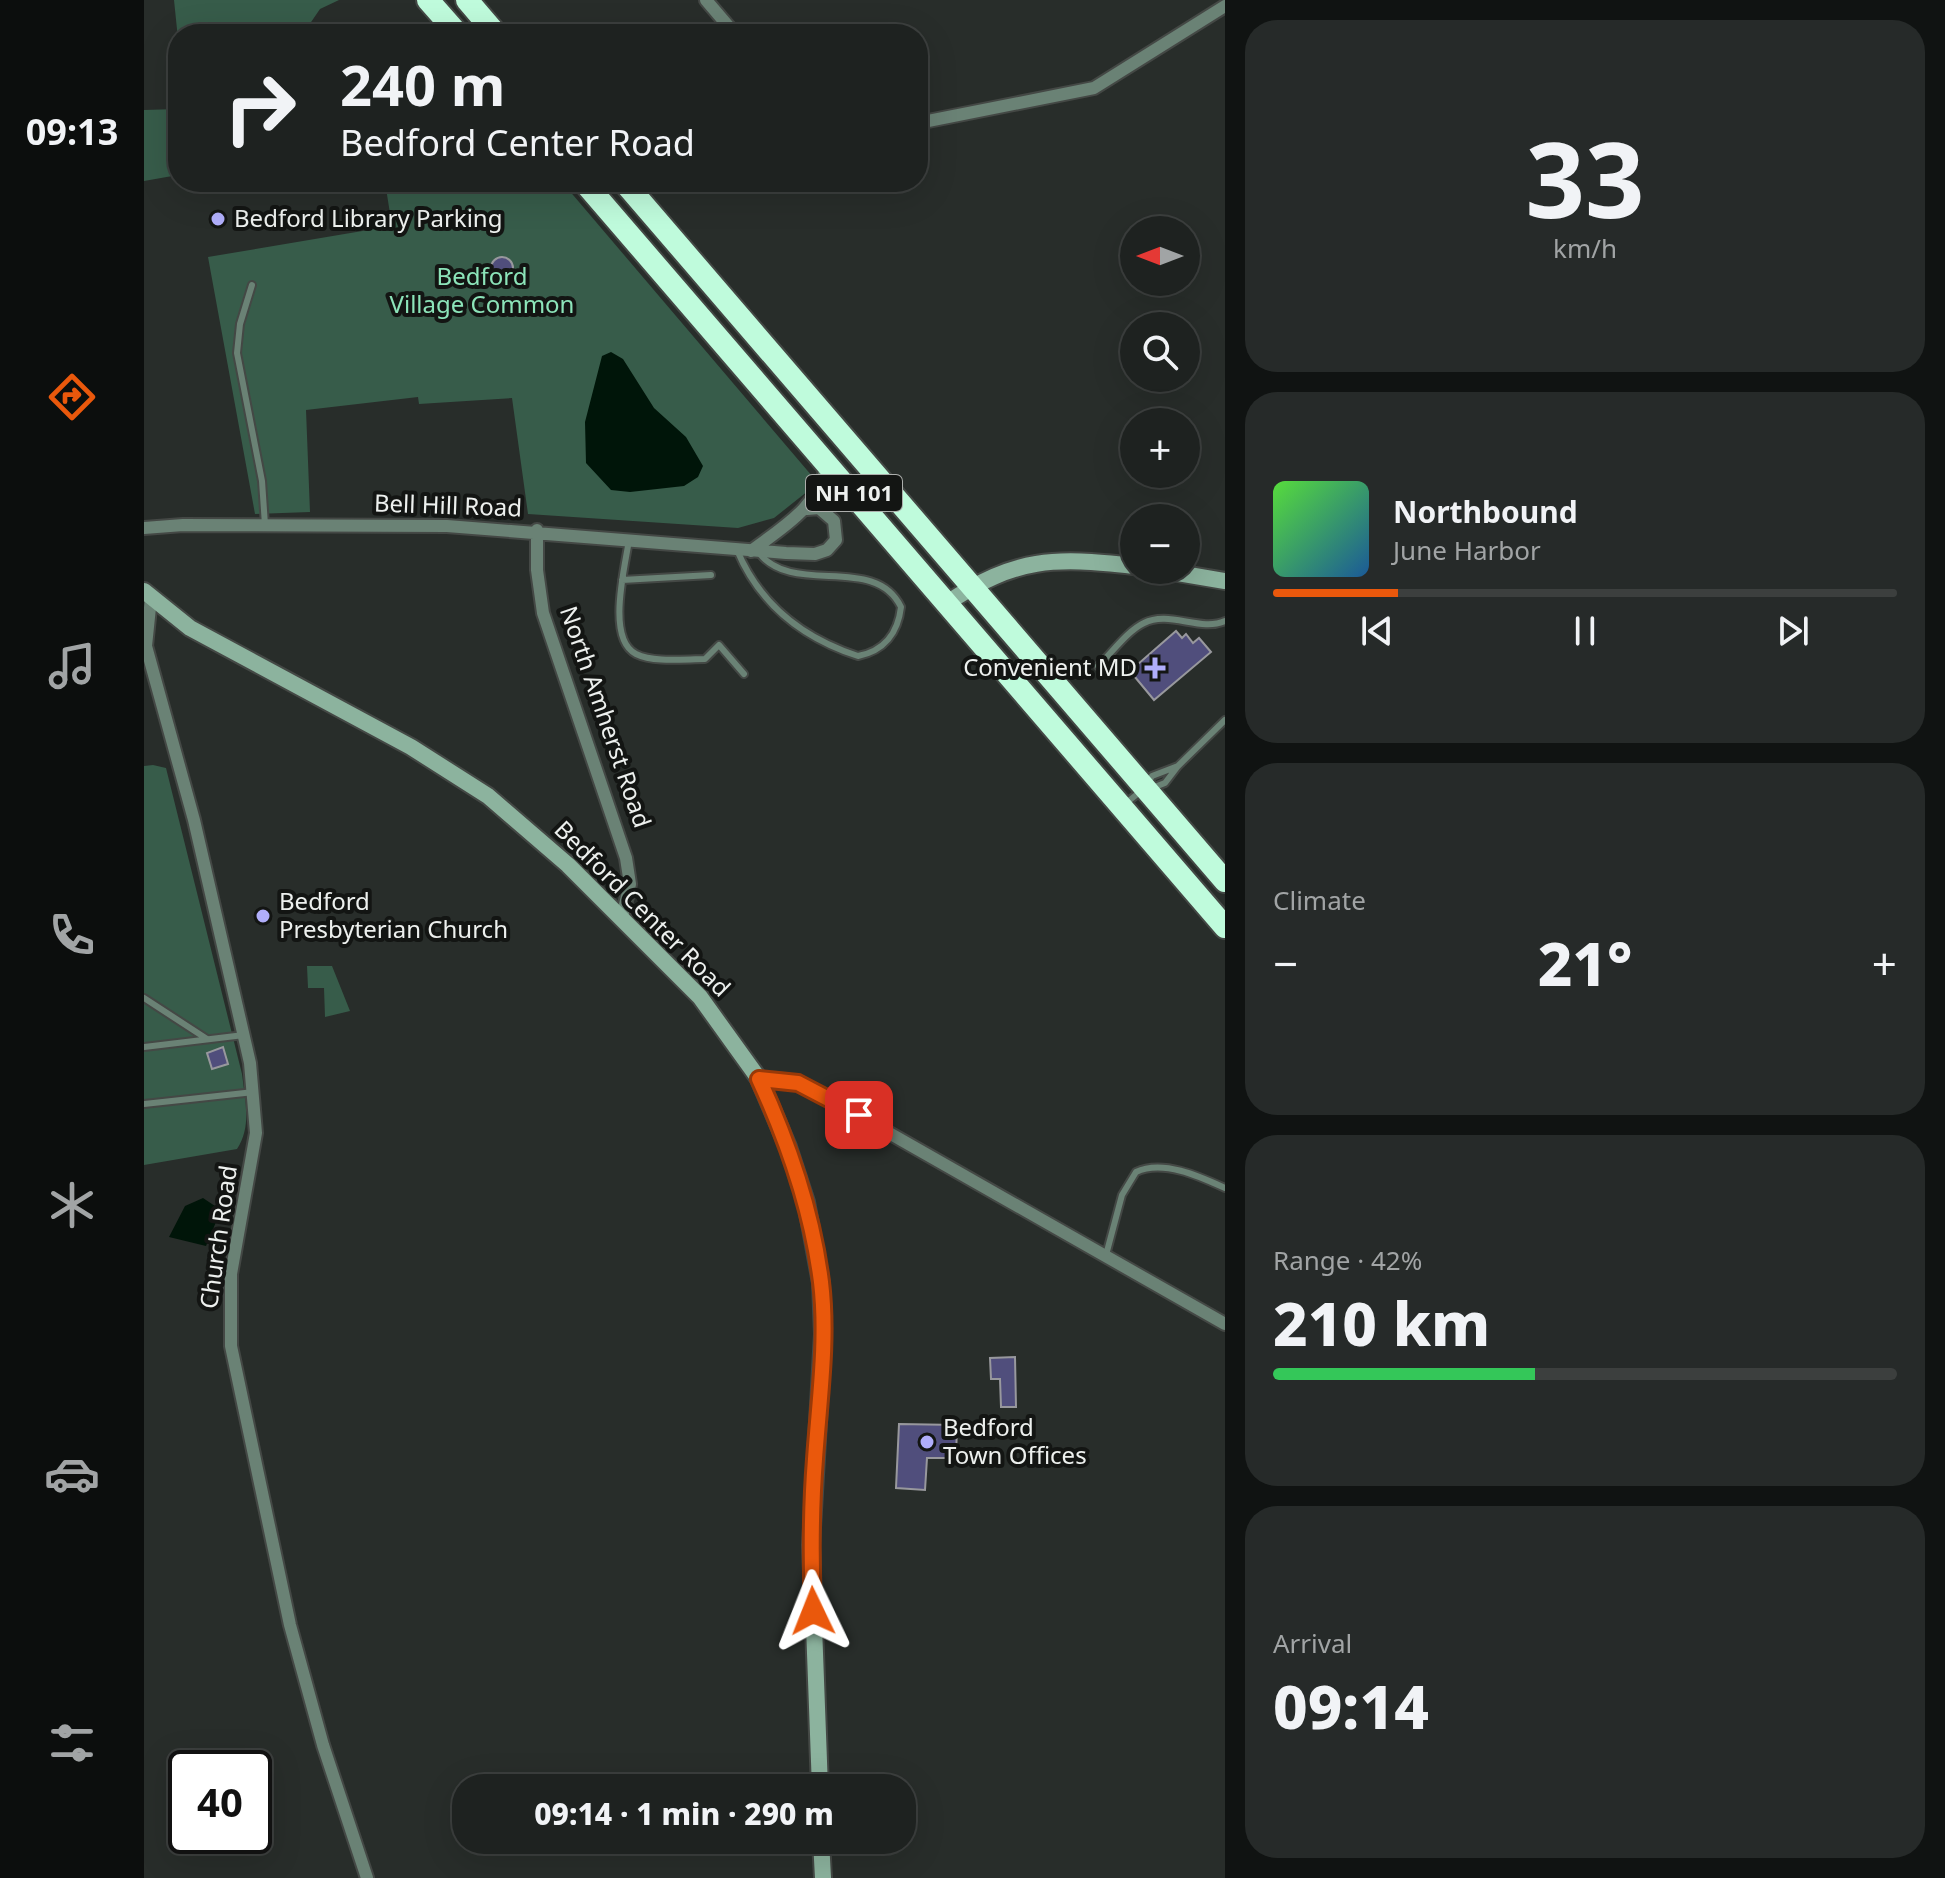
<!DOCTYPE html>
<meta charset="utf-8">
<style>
:root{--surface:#1e2220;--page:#262a29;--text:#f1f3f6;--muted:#a1a4a5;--line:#3c3f3e;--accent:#ea580c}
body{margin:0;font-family:"Noto Sans",sans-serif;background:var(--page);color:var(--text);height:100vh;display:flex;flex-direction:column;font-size:30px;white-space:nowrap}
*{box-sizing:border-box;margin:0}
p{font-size:26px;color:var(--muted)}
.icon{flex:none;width:44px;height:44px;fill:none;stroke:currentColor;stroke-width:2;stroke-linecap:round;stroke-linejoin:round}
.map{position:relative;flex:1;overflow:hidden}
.drawer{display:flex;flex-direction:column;gap:20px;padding:20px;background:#101312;width:720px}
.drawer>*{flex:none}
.guide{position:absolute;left:24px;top:24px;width:760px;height:168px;border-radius:32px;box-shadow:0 8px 32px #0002,0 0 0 2px var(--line);background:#1e2220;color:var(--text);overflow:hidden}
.needle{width:52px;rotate:270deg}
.fabs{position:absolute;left:976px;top:216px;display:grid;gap:16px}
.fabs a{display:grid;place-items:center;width:80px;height:80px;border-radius:50%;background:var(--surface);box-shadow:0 8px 32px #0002,0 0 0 2px var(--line);font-size:40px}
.speed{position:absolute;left:24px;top:1750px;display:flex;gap:16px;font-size:40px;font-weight:700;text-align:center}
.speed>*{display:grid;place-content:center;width:104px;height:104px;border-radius:50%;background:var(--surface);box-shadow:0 8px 32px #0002,0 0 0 2px var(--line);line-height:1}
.speed .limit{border:4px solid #111;border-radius:12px;background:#fff;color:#111}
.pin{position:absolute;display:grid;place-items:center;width:68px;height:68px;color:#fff;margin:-34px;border-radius:16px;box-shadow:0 4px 12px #0006}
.me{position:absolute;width:88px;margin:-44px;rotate:358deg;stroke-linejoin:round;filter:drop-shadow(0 0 6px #0008)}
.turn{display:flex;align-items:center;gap:28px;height:168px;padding:0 40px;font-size:36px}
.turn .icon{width:104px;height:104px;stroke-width:2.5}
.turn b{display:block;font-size:56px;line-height:68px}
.big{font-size:60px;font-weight:800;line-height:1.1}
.drawer .widget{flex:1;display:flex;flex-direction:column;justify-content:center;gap:12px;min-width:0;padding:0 28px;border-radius:32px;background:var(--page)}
.drawer .dial{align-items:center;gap:0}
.dial b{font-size:104px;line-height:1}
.song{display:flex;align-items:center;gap:24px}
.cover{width:96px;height:96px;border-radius:12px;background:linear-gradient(135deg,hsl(110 70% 55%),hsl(210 70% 35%))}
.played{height:8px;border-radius:4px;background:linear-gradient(90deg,var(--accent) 20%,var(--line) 20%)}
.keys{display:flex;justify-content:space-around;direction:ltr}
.heat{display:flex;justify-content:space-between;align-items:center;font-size:44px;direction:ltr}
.charge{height:12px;border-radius:6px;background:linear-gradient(90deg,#34c759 42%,var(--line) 0)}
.trip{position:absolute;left:308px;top:1774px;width:464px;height:80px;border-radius:32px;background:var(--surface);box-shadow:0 8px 32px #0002,0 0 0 2px var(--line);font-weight:800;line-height:80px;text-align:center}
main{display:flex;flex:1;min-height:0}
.dock{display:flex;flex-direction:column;width:144px;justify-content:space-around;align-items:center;background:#0c0e0d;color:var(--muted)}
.dock .icon{width:56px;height:56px}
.dock .current{color:var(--accent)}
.dock b{font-size:36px;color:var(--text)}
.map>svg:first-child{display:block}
.green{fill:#375c4a}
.water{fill:#001509}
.building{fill:#504e7c;stroke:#98989d;stroke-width:2}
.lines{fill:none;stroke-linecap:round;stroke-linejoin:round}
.lane-casing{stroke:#444845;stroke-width:10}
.street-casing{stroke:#444845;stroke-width:16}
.secondary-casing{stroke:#444845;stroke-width:20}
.highway-casing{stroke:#444845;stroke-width:26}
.lane{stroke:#6a8275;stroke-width:6}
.street{stroke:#6a8275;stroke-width:12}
.secondary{stroke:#8cb39e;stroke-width:16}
.highway{stroke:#bffbdc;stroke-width:22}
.route-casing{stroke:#983908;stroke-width:20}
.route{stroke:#ea580c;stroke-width:14}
.poi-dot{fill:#b0aefa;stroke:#131513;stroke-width:3}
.labels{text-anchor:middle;stroke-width:8;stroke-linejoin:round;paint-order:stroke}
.shield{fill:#131513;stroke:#acaeac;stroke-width:2}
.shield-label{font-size:22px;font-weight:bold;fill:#edf0ee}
.poi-label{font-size:24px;fill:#edf0ee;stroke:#131513;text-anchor:start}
.park-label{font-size:24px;fill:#8ce4b9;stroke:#131513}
.street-label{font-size:24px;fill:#edf0ee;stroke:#131513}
</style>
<main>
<nav class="dock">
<b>09:13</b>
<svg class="icon current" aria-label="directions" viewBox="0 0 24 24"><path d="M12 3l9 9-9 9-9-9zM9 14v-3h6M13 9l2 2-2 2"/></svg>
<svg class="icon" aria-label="music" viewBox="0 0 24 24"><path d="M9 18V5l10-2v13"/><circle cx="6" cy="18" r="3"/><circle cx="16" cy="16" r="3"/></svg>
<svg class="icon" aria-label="phone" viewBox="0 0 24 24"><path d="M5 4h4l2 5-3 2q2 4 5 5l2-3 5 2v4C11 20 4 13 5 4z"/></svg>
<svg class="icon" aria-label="climate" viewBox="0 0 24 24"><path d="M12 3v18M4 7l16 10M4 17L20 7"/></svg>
<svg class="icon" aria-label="car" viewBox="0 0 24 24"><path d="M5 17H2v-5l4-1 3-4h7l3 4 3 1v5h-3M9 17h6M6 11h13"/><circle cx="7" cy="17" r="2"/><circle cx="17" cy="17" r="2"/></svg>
<svg class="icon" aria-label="filters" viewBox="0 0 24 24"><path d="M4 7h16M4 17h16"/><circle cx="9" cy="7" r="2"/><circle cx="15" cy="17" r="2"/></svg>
</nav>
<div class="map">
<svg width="1081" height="1878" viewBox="0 0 1081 1878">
<rect width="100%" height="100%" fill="#282d2a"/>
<!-- green -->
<path class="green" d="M30 0H195L176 9 163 28 167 34H34V39Z
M34 109V175L0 181V110Z
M241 182H418L674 483 630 518 594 528 384 514 368 398 275 404 274 397 162 410 166 512 111 514 64 257 248 226Z
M9 765 22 768 98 1074C101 1100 108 1126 93 1149L0 1165V766Z
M163 966H188L206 1011 181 1017 180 988H164Z"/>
<!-- water -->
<path class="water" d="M467 352 479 359 510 408 542 437 559 466 554 477 540 486 486 492 467 490 442 463 441 422 458 356Z
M59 1198 77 1210 62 1246 25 1237 41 1206Z"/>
<!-- building -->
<path class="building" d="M347 268a11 11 0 1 1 22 0a11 11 0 1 1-22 0Z
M1032 631 1038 638 1042 634 1049 643 1055 638 1067 652 1010 700 986 671Z
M79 1047 84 1064 68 1069 63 1053Z
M871 1357 872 1407H857L856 1379H847L846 1358Z
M755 1424 813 1425 812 1458H783L781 1490 752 1488Z"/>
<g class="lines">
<defs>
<path id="lane" d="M108 285 96 324 93 353 118 481 121 525
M485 540C481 567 462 639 492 654 510 663 541 659 561 659L575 645 600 674
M593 550C616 605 659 638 714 656 740 651 754 633 757 607 731 553 650 597 615 553
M478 580 567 575
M954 666C967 654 983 631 1000 623 1025 610 1056 632 1081 621
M1008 788 1021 783 1034 766
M982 803 1001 788 1008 776 1034 766 1081 720
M0 998 63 1039
M0 1047 100 1035
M0 1104 110 1092
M962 1255 978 1195 992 1172C1019 1159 1057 1177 1081 1188"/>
<path id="street" d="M562 0 591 34
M774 123 950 88 1081 6
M0 528 39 525 303 526 642 553 671 554 683 550 692 540 690 521 675 508 663 509
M393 530V570L399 613 482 858 486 884 478 917
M607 551C639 527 675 507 683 464
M7 598 2 646 50 820 106 1063 112 1133 87 1274V1346L146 1625 179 1745 223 1878
M615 1079 643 1080 666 1088 1081 1324"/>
<path id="secondary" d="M1016 570 1081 581
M0 591 46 628 267 747 344 796 424 865 556 997 615 1079 644 1147 662 1202 677 1283 679 1334 667 1545 676 1788
M803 603C872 557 910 557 990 566
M677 1840 679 1878"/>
<path id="highway" d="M284 0 314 34
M323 0 352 34
M440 182 1081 927
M480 182 1081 881"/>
</defs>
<!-- lane casing -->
<use href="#lane" class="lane-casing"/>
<!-- street casing -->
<use href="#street" class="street-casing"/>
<!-- secondary casing -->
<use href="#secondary" class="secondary-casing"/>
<!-- highway casing -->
<use href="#highway" class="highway-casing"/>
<!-- lane -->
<use href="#lane" class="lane"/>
<!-- street -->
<use href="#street" class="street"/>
<!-- secondary -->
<use href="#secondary" class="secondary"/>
<!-- highway -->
<use href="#highway" class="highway"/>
</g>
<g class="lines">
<defs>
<path id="route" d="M669 1611C667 1560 667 1509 671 1459 675 1401 684 1340 677 1282 668 1211 645 1144 615 1079L654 1083 715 1115"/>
</defs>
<!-- route casing -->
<use href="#route" class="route-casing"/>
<!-- route -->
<use href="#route" class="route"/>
</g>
<!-- markers -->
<g class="poi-dot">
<circle cx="74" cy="219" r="8"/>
<path d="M1007 656h8v8h8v8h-8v8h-8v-8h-8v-8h8z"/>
<circle cx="119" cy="916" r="8"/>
<circle cx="783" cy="1442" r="8"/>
</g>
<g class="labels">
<!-- shield labels -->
<rect class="shield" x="662" y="475" width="96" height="36" rx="6"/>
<g class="shield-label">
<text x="710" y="501">NH 101</text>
</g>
<!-- poi labels -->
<g class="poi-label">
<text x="90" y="227">Bedford Library Parking</text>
<text x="993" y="676" text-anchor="end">Convenient MD</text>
<text x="135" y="910">Bedford<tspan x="135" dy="28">Presbyterian Church</tspan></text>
<text x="799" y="1436">Bedford<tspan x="799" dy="28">Town Offices</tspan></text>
</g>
<!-- park labels -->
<g class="park-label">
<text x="338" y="285">Bedford<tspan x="338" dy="28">Village Common</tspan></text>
</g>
<!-- street labels -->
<g class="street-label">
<text transform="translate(304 506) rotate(2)" y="8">Bell Hill Road</text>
<text transform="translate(461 717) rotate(71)" y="8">North Amherst Road</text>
<text transform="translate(498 909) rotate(45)" y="8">Bedford Center Road</text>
<text transform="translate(75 1237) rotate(-82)" y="8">Church Road</text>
</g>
</g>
</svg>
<div class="fabs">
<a><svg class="needle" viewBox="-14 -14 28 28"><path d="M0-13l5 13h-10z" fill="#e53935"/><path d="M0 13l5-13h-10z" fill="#a1a4a5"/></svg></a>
<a><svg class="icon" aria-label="search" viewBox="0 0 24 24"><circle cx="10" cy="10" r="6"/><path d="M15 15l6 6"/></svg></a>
<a>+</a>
<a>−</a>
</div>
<div class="speed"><div class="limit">40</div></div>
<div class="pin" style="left:715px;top:1115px;background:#d93025"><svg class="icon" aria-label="arrive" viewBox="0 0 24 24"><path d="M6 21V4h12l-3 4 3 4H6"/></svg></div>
<svg class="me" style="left:669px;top:1611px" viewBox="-20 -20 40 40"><path d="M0-17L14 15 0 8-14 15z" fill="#ea580c" stroke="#fff" stroke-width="4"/></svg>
<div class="trip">09:14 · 1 min · 290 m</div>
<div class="guide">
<div class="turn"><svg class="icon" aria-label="right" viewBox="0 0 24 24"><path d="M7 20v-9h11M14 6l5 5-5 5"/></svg><div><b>240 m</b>Bedford Center Road</div></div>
</div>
</div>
<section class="drawer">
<div class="widget dial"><b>33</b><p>km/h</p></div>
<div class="widget">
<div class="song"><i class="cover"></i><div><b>Northbound</b><p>June Harbor</p></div></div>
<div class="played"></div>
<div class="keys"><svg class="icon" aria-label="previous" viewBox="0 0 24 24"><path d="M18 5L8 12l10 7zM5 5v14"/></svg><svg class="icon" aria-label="pause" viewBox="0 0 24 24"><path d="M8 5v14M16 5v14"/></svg><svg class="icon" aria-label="next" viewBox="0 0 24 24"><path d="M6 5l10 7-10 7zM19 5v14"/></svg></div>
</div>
<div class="widget"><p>Climate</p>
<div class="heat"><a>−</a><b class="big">21°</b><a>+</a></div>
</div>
<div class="widget"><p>Range · 42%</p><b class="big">210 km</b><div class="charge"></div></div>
<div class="widget"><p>Arrival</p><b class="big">09:14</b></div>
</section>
</main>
